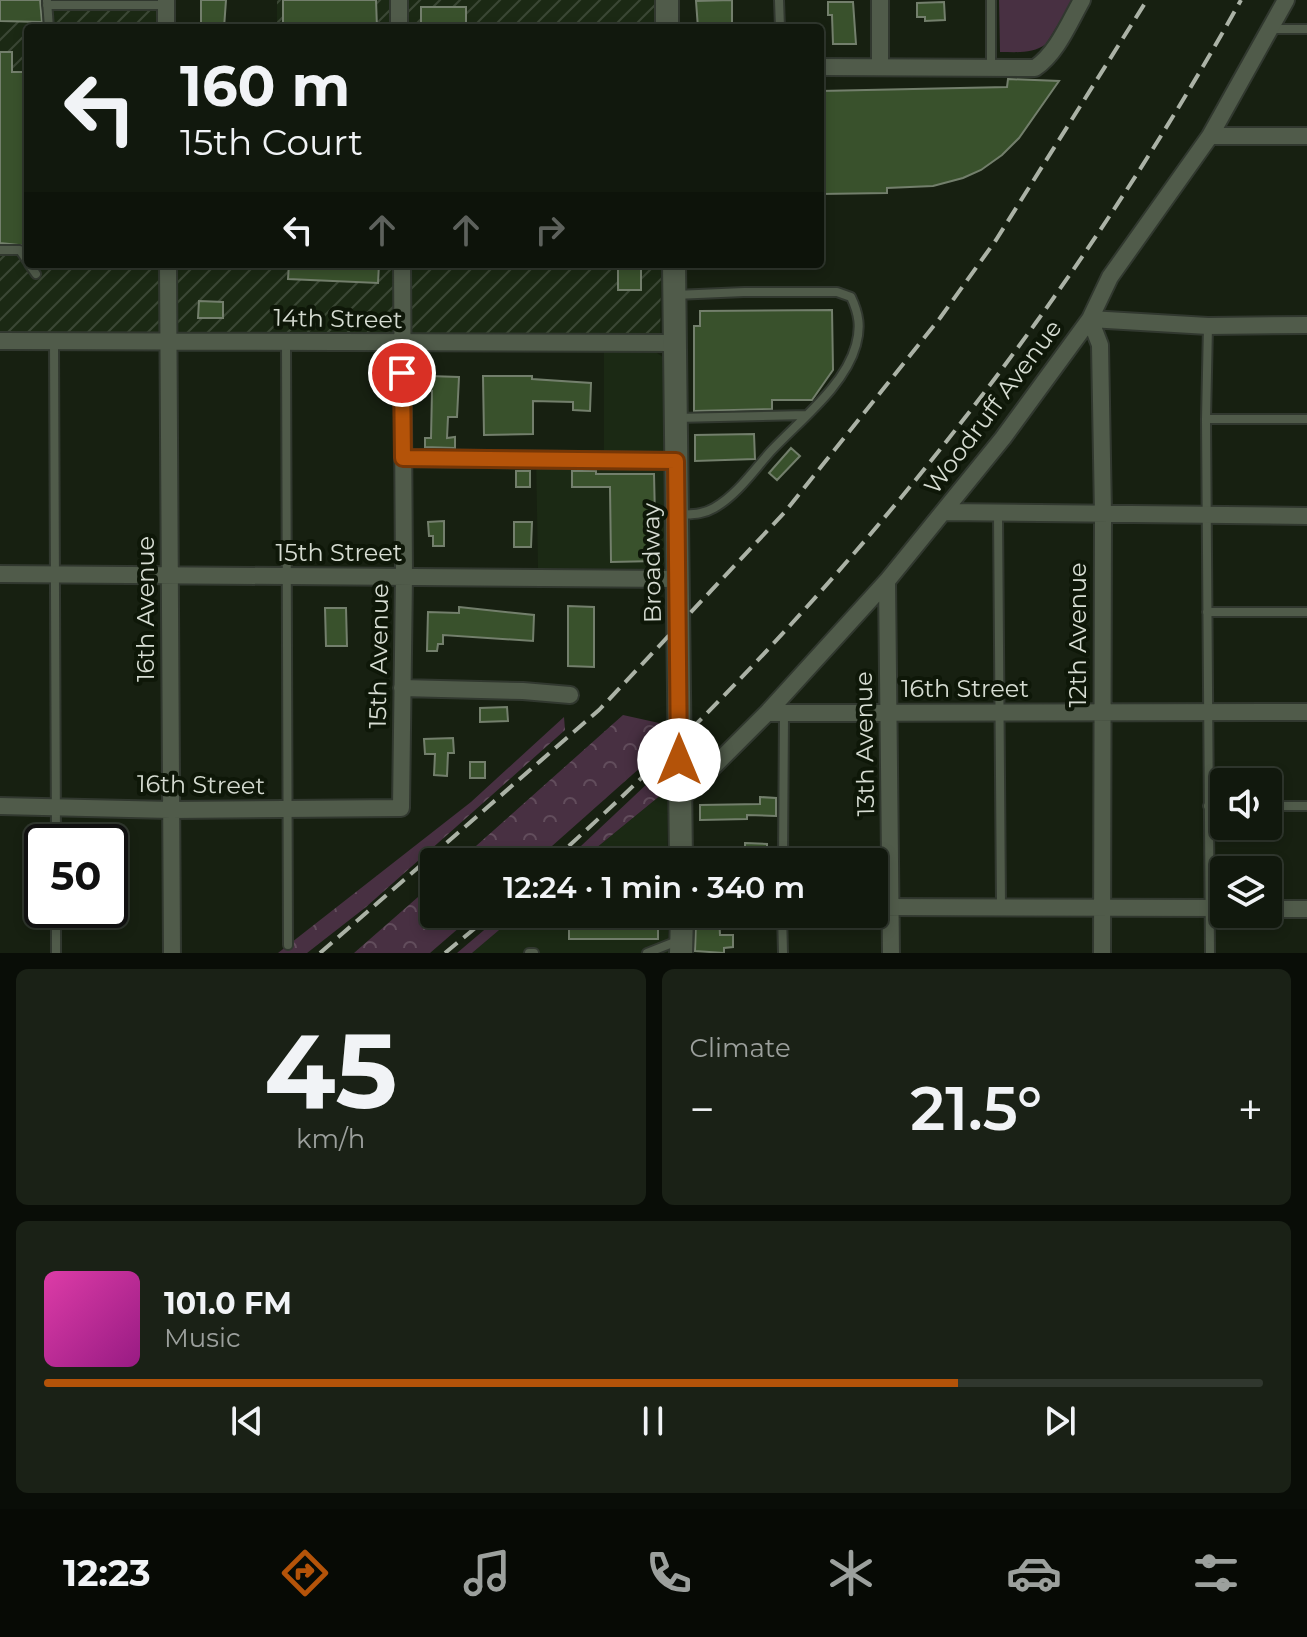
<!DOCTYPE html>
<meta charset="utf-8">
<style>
:root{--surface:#11180d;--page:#1a2116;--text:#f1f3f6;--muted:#9ca09d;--line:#30372e;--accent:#b45309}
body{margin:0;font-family:Montserrat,sans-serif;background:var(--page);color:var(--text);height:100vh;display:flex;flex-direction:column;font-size:30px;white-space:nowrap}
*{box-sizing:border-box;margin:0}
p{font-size:26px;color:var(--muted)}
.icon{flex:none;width:44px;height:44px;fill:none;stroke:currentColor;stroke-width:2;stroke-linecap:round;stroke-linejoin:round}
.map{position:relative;height:953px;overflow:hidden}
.sheet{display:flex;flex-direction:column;gap:16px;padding:16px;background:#090d07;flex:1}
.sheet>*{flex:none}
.top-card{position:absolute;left:24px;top:24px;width:800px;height:244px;border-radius:8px;box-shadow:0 4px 12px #0003,0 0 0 2px var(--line);background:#11180d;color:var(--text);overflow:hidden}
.tools{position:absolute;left:1210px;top:768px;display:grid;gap:16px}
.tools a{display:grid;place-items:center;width:72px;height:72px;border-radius:8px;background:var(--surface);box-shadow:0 4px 12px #0003,0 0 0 2px var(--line);font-size:40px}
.speed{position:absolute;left:24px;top:824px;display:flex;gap:16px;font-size:40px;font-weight:700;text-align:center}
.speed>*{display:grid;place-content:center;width:104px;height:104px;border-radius:50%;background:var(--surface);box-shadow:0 4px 12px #0003,0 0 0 2px var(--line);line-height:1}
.speed .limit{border:4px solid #111;border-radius:12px;background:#fff;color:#111}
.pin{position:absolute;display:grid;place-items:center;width:68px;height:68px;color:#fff;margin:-34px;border:4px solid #fff;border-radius:50%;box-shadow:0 2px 8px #0007}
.me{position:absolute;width:88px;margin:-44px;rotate:0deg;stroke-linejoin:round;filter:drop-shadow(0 0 6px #0008)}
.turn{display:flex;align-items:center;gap:28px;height:168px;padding:0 24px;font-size:36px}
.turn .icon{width:104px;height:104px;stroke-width:2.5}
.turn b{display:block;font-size:56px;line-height:68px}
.lanes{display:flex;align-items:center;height:76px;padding:0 24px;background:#0003;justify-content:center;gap:40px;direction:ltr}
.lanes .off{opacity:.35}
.big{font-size:60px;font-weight:600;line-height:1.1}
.sheet .widget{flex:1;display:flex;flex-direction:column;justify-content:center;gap:12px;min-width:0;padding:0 28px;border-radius:12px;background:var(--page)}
.sheet .dial{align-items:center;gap:0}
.dial b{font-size:104px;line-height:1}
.song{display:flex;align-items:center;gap:24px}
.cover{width:96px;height:96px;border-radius:12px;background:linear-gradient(135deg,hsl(320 70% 55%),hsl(310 70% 35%))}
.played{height:8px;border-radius:4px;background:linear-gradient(90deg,var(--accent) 75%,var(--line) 75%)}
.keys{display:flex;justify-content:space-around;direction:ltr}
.heat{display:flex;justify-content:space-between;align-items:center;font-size:44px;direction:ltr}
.sheet .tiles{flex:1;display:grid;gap:16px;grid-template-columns:1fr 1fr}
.widget:last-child{grid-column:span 2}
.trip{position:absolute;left:420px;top:848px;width:468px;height:80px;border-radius:8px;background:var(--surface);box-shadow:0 4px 12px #0003,0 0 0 2px var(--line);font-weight:600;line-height:80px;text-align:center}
.tabs{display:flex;height:128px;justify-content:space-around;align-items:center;background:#070a05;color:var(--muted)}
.tabs .icon{width:56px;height:56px}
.tabs .selected{color:var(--accent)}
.tabs b{font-size:36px;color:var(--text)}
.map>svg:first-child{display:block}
.built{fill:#1b2914}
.industrial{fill:url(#industrial-furrows)}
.grass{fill:#483042}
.forest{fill:url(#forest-crowns)}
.building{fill:#39512c;stroke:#737f6c;stroke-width:2}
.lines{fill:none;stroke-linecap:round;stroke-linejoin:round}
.service-casing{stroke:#31382f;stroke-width:12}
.minor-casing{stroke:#31382f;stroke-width:20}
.secondary-casing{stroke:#31382f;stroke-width:26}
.service{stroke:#505b4a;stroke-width:8}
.minor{stroke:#505b4a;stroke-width:16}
.secondary{stroke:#505b4a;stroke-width:22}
.rail{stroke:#abb2a6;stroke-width:4;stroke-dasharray:16 8;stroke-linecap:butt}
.route-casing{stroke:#753606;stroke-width:20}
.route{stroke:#b45309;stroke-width:14}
.labels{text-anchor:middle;stroke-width:8;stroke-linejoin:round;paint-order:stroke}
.street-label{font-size:24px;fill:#d6dcd2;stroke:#0e1708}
</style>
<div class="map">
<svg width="1307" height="953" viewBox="0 0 1307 953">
<defs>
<pattern id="industrial-furrows" width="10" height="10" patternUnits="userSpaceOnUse" patternTransform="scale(2)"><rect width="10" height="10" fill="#1b2914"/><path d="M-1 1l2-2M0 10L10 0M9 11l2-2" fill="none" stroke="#3b4735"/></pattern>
<pattern id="forest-crowns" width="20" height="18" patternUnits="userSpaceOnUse" patternTransform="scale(2)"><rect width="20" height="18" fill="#483042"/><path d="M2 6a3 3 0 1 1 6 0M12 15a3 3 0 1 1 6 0" fill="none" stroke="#624d5c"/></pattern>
</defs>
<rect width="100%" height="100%" fill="#172011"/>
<!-- built -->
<path class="built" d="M654 351 663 357 664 365 667 557 664 564 652 569 538 568 536 455H604V352Z
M667 790V862H579Z
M518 914H668V953H472Z"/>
<!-- industrial -->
<path class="industrial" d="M0 0H175L176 28H28V264H661L660 353 654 351 0 348Z
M277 0H660V28H277Z"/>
<!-- grass -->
<path class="grass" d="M999 0H1073L1046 44C1033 54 1017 52 1000 52Z"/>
<!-- forest -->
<path class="forest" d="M623 715 659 723V751L534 862H458Z
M564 717 565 730 366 907 307 953H278L471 802Z
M666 766 667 790 579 862H564Z
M434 883V914H475L430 953H354Z
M503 914H518L472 953H457Z"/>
<!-- building -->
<path class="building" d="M0 0H40L42 22 0 21Z
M201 0H226L224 28H201Z
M283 0H376L377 28H323V23H283Z
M732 0V28H698L696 1Z
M828 2H853L856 44H833L832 15H828Z
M944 2 945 20 925 21V17H917V3Z
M421 7H466V28H421Z
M0 52H12V72H28V246L0 243Z
M1008 79 1059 81 1019 138 1002 155 981 170 963 178 933 186 887 188V193L820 194V91L1007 87Z
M289 264H379L378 283 288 279Z
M618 264H641V290H618Z
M199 301 223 302V318H198Z
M832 310 833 370 812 400H772V409L694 411V326H700V311Z
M429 376 459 377 457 417H448L447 438 455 437V448L425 447V438H431L432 391H429Z
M483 376H532V379L591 383 590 411 573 410V402L533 401V434L484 435Z
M754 434 755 459 695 461V435Z
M791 448 800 456 777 480 769 473Z
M516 471H530V487H516Z
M572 471H596V474H654L656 561 611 562 610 487H572Z
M444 521V546H433V536H429L428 522Z
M514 522H532L531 547H514Z
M568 606 594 607V667L568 666Z
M459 607 534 615 533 641 443 635V644H438L437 651H427L428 612 459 613Z
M325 608H346L347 646H326Z
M507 707 508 721 480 722V708Z
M453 738 454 753H448L447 776 434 775 435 754H425L424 739Z
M470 762H485V778H470Z
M760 797 776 798V816L747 815V819L700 820V805L760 804Z
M745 843 767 844V862H745Z
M569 914H658V939H569Z
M719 914 720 935H733V947L724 948V953L695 951 696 922H700V915Z"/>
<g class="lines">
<defs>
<path id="service" d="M779 0 780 28
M991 0V67
M47 1 49 28
M47 5H165
M1271 29H1307
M0 250H20L28 262
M29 264 36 274
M675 295 744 292H837L851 297C859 314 861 327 856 345 845 386 799 421 771 451 754 470 737 495 714 508 702 515 691 514 678 515
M1208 326 1206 419H1307
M54 341 56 842
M286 342 288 945
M676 418 807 415
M1206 419 1210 953
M998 514 1001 907
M1207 612H1307
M1208 806H1224
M1268 806H1307
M783 862 784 713
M56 910V953
M782 914 783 953
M529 953H534
M647 953 680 940"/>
<path id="minor" d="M166 0V28
M399 0V28
M880 0V67
M820 67 1035 68C1057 53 1069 23 1082 0
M1210 136H1307
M168 264 172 953
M0 341 675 343
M403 458 676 461
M943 512 1307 516
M0 574 678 579
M887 581 891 953
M402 688 523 691 570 695
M767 713 1307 712
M679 801 767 713 887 581 1003 438 1090 319 1110 277 1210 136 1286 0
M0 806 171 810 401 808 404 576 402 264
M874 907 1224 908
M1268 909H1307
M1102 953 1103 514 1100 345 1090 319 1208 326 1307 325"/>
<path id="secondary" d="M667 0V28
M674 264 681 862
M681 953 682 914"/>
</defs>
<!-- service casing -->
<use href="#service" class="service-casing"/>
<!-- minor casing -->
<use href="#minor" class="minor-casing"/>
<!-- secondary casing -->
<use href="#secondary" class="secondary-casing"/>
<!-- service -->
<use href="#service" class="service"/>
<!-- minor -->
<use href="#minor" class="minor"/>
<!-- secondary -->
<use href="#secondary" class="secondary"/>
<!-- rail -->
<path class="rail" d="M551 862C827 615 1061 323 1241 0
M320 953 599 710 784 513 940 318 996 240 1147 0
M445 953 492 914"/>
</g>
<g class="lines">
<defs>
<path id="route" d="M402 373 403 458 676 461 679 760"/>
</defs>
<!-- route casing -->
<use href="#route" class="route-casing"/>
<!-- route -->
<use href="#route" class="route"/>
</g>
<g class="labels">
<!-- street labels -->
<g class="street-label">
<text transform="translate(338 319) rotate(1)" y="8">14th Street</text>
<text transform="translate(993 407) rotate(-53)" y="8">Woodruff Avenue</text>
<text x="339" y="561">15th Street</text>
<text transform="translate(652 563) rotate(-91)" y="8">Broadway</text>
<text transform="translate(146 609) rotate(-90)" y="8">16th Avenue</text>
<text transform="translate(1078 635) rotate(-90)" y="8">12th Avenue</text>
<text transform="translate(379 656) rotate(-89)" y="8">15th Avenue</text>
<text x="965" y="697">16th Street</text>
<text transform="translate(865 744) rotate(-91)" y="8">13th Avenue</text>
<text transform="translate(201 785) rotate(1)" y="8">16th Street</text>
</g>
</g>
</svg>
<div class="tools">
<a><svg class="icon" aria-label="sound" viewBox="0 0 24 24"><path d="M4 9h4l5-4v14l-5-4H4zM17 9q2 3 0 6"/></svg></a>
<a><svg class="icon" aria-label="layers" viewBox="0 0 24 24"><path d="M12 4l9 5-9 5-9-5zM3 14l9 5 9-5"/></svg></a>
</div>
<div class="speed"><div class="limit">50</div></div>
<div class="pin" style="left:402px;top:373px;background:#d93025"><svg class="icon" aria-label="arrive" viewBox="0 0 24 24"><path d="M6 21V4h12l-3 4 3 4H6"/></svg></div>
<svg class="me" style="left:679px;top:760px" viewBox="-20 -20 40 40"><circle r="19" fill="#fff"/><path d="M0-13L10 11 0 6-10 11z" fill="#b45309"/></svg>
<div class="trip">12:24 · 1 min · 340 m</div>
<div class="top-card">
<div class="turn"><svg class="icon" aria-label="left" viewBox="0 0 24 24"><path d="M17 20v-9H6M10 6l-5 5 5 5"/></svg><div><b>160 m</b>15th Court</div></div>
<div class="lanes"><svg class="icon" aria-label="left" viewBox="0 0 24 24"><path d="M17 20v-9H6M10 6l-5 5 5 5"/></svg><svg class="icon off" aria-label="ahead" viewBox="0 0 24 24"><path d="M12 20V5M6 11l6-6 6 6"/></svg><svg class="icon off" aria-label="ahead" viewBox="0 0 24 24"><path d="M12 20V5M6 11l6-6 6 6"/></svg><svg class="icon off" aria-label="right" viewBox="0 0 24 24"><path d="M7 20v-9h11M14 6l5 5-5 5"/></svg></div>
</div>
</div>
<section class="sheet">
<div class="tiles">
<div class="widget dial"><b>45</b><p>km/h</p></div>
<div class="widget"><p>Climate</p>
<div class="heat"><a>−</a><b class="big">21.5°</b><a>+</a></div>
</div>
<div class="widget">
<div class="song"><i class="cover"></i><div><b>101.0 FM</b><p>Music</p></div></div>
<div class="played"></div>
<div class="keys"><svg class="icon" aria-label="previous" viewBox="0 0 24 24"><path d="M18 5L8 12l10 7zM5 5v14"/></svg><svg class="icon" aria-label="pause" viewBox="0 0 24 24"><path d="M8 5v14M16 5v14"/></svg><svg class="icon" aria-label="next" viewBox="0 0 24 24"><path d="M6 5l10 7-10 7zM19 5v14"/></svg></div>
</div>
</div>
</section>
<nav class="tabs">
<b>12:23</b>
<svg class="icon selected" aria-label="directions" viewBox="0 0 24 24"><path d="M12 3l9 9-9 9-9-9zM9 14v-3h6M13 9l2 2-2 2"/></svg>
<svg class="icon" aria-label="music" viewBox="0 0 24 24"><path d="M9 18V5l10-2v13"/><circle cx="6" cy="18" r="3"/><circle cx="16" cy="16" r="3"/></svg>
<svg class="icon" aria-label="phone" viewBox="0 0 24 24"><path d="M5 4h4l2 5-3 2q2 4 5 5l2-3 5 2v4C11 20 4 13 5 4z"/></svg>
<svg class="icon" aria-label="climate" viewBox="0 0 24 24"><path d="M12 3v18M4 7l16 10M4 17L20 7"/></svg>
<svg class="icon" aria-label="car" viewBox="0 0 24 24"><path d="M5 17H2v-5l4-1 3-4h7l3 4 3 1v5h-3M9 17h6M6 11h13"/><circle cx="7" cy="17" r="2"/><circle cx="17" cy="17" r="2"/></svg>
<svg class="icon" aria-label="filters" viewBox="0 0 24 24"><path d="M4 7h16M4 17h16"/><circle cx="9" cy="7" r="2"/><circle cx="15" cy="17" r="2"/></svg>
</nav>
